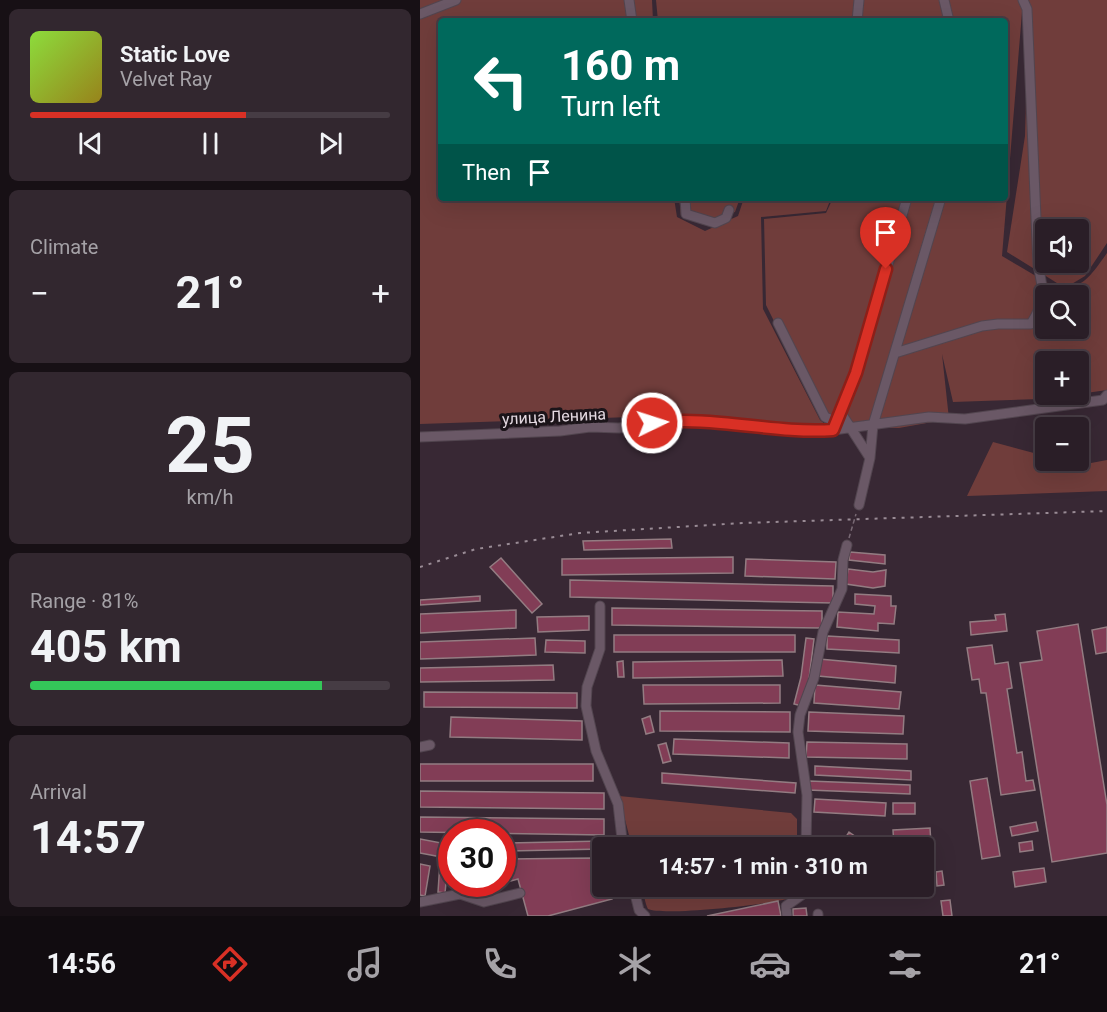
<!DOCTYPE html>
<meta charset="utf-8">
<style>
:root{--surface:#2a1e27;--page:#32272f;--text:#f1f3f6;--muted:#a5a2a7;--line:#463c44;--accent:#d93025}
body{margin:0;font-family:Roboto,sans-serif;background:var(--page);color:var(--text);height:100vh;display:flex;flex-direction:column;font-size:22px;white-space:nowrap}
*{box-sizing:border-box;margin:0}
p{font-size:20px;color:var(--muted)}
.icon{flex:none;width:33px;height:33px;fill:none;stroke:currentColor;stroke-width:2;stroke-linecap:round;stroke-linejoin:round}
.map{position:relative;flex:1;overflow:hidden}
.drawer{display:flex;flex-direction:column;gap:9px;padding:9px;background:#171015;width:420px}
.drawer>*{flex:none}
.guide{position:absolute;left:18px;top:18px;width:570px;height:183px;border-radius:6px;box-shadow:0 6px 24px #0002,0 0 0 2px var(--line);background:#00695c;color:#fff;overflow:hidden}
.buttons{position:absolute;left:615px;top:219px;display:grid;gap:12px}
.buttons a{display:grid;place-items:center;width:54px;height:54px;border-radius:6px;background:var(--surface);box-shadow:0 6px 24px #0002,0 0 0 2px var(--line);font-size:30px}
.speed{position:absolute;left:18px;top:819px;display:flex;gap:12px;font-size:30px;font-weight:700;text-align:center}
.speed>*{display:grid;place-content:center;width:78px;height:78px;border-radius:50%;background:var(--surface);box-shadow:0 6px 24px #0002,0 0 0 2px var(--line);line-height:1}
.speed .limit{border:9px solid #d22;background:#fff;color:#111}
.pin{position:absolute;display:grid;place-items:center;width:51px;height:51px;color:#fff;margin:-62px -26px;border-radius:50% 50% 50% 0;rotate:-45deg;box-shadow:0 0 6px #0007}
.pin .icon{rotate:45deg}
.me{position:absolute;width:66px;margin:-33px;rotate:86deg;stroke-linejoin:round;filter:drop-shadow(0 0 4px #0008)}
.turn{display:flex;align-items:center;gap:21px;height:126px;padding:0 24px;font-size:27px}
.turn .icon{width:78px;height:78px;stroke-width:2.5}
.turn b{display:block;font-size:42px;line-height:51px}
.then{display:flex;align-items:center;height:57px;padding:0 24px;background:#0003;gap:12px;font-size:22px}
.big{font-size:45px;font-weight:700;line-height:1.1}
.drawer .tile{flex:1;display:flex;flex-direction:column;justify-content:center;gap:9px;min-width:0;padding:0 21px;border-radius:9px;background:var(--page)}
.drawer .dial{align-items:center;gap:0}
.dial b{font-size:78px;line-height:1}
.song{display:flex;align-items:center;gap:18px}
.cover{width:72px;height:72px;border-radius:9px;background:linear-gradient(135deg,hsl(90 70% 55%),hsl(50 70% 35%))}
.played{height:6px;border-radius:3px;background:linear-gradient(90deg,var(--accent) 60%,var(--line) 60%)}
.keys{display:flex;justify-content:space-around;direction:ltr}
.heat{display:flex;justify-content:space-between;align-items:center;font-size:33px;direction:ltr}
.charge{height:9px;border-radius:4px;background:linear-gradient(90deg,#34c759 81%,var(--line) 0)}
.trip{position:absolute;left:172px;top:837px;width:342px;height:60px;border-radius:6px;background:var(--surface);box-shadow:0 6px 24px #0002,0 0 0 2px var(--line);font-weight:700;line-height:60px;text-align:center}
.dock{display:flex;height:96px;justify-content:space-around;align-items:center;background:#110c10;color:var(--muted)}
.dock .icon{width:42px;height:42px}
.dock .current{color:var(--accent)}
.dock b{font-size:27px;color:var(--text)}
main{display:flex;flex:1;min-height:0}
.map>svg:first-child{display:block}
.green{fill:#703d3b;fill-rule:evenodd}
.building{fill:#823d56;stroke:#937c82;stroke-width:1.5}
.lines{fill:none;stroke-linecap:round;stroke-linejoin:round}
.minor-casing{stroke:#52454f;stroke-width:11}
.path{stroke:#796a75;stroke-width:1.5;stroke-dasharray:4.5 3;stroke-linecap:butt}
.minor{stroke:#6a5866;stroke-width:9}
.rail{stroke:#998b95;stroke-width:2;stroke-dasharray:3 6;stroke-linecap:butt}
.route-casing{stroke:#8d1f18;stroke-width:15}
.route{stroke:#d93025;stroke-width:10}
.labels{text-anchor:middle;stroke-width:6;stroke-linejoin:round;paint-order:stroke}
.street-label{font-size:16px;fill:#e4d9e1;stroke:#1b1419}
</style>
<main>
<section class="drawer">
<div class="tile">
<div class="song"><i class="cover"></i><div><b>Static Love</b><p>Velvet Ray</p></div></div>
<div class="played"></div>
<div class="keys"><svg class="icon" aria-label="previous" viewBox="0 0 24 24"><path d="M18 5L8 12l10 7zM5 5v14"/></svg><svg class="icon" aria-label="pause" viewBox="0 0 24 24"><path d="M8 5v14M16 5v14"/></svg><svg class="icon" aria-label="next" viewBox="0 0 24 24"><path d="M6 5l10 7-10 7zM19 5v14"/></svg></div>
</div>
<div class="tile"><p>Climate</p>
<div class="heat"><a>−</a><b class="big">21°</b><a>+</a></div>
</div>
<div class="tile dial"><b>25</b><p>km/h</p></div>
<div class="tile"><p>Range · 81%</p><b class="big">405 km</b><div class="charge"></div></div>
<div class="tile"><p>Arrival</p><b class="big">14:57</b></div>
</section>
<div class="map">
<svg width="687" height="916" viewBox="0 0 687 916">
<rect width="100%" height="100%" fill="#382834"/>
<!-- green -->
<path class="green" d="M0 0H232L233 21H21V198H254L257 217 285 231 318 216 324 198H411L406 211 341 217 343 309 400 420 405 424 346 305 344 219 406 213 413 198H585V21H238L236 0H603L582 256 643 292C667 283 672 274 687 253V390L659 394 658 362H626V394L653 395 621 399 533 402 522 354 529 419 479 428 419 427 274 415 0 424ZM626 296H658V328H626Z
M609 0H687V243L665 276 645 288 587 252 605 136ZM626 230H658V262H626Z
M259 198H320L315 212 284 225 261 216Z
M573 442 625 456 626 460 639 461 655 466 687 460V491L547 496Z
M199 796 371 813 377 819V847H212Z
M376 886V893L367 899C344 905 243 916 228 909 225 904 224 893 222 887Z"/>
<!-- building -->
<path class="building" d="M251 539 252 548 164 550 163 541Z
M430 552 465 555V564L429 560Z
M313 557V573L142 575V559Z
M81 558 122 604 112 613 70 567Z
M326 559 416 562 415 579 325 576Z
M428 569 453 572 466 570 465 586 453 588 426 584Z
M150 580 413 586V603L150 597Z
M435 594 471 596V606H476L474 624 458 623V631L417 627 418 612 454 614 455 606 435 604Z
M60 596V601L0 605V600Z
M192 608 402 611V628L192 625Z
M96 610V628L0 633V614Z
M585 614 587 631 551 635 550 622 576 620 575 615Z
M169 616V630L118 632 117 617Z
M658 624 687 805V853L632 862 600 663 622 660 617 631Z
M687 627V652L676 654 672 630Z
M194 635H375V652H194Z
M407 636 479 640V653L407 649Z
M115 638 116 655 0 659V642Z
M386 638 394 639 389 679 382 706 374 704 381 677Z
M126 640 165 641V653L125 652Z
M572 645 575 664 588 662 592 688 587 689 597 753 602 752 606 781 613 780 615 790 581 795 566 693H561L559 679 552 680 547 648Z
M399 659 476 666 475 683 398 676Z
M362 660 363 676 213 678V662Z
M203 661 204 677H198L197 662Z
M133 665 134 680 0 682V668Z
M223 685H360V703L224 704Z
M395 685 481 692 479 709 394 703Z
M4 692 157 693V708L4 707Z
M240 711 370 712V732L240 731Z
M389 712 484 716 483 734 388 731Z
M230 716 234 732 226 734 222 719Z
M31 717 162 721V740L30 737Z
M254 739 369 743V758L253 754Z
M387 742 487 744V759L386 757Z
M246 743 251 761 243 763 238 745Z
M0 764H173V781H0Z
M395 766 491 771V780L395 775Z
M242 773 376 783 375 793 242 783Z
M567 778 580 856 562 859 550 781Z
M389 781 490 785V794L388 790Z
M0 791 184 793V809L0 807Z
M395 799 466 803 465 816 394 812Z
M473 803H495V814H473Z
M0 817 184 819V835L0 832Z
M616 822 618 831 592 836 590 827Z
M510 828 511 844 474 846 473 830Z
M429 832 452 848H419Z
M0 839 32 845V859L0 853Z
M183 841V849L82 851V843Z
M612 841 613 850 600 852 599 843Z
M172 858 176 873 183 871V886H188L192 899 128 916H108L98 879 51 892 48 884H82V859Z
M20 862H28L25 893 18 892Z
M0 864 10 866 5 896 0 895Z
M624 868 626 882 595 887 593 872Z
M522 871 524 885 517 886 516 872Z
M530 900 532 916H523L521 901Z
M358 901 361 916H287Z
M386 908 387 916H373V909Z"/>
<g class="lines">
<defs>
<path id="minor" d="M209 0 212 21
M524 0 529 21
M0 14 36 0
M437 21 439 0
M265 198 266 214 295 223 306 218 309 210
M487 198 437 373 413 430 509 417 545 419 683 400 687 395
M358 323 405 417 417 422
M475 353 562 326 578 324H611C626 300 624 292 618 265L607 9 603 0
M421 413 450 458
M0 437 140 431 170 427 199 428 248 421H294L344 429 413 430
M439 505 450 458 453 425 521 198
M180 606V649L167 687 166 706 176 751 198 804 203 848
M0 747 10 745
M386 848 387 795 378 732 380 715 394 678 403 632 422 589 423 560 427 545
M213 886 219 910 225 916
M0 902 40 894 64 902 100 893
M398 914V916
M367 916 366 906 386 892V886"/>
</defs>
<!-- minor casing -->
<use href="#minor" class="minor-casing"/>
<!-- path -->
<path class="path" d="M429 538 436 514"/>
<!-- minor -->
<use href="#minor" class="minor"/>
<!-- rail -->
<path class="rail" d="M0 567 56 549 160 533 323 523 687 511"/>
</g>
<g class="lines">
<defs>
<path id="route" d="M232 423C292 415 352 434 413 430L436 373 466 269"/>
</defs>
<!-- route casing -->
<use href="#route" class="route-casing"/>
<!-- route -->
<use href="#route" class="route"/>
</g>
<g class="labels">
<!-- street labels -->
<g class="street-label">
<text transform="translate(134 416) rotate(-3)" y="6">улица Ленина</text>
</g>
</g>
</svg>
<div class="buttons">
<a><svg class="icon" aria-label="sound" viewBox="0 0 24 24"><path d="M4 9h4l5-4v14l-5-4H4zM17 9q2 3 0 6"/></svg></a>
<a><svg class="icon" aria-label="search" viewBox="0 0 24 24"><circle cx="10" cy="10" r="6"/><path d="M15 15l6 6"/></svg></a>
<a>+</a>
<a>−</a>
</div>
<div class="speed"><div class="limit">30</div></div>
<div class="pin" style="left:466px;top:269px;background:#d93025"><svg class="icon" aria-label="arrive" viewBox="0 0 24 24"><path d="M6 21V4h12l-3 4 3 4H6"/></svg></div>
<svg class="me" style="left:232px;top:423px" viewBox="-20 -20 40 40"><circle r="17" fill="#d93025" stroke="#fff" stroke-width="3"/><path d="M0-11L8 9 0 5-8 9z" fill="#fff"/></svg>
<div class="trip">14:57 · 1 min · 310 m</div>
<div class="guide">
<div class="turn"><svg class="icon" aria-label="left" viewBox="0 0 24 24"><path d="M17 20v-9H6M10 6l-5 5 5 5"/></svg><div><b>160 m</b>Turn left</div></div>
<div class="then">Then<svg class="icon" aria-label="arrive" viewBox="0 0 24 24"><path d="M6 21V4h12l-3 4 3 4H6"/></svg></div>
</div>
</div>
</main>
<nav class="dock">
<b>14:56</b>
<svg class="icon current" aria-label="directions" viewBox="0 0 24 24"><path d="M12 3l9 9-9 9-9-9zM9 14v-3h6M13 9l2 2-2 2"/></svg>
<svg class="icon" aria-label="music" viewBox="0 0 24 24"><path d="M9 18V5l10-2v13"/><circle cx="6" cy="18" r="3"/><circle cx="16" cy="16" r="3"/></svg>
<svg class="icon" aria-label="phone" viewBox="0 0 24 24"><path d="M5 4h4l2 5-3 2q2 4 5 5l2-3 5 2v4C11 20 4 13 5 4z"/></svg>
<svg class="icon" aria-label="climate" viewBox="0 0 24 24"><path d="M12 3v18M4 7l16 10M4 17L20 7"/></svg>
<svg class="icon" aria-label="car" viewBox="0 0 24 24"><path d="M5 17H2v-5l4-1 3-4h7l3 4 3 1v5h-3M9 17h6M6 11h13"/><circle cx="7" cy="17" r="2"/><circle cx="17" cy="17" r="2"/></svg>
<svg class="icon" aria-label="filters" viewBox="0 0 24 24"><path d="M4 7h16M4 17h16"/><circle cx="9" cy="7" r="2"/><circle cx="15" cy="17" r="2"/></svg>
<b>21°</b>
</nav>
